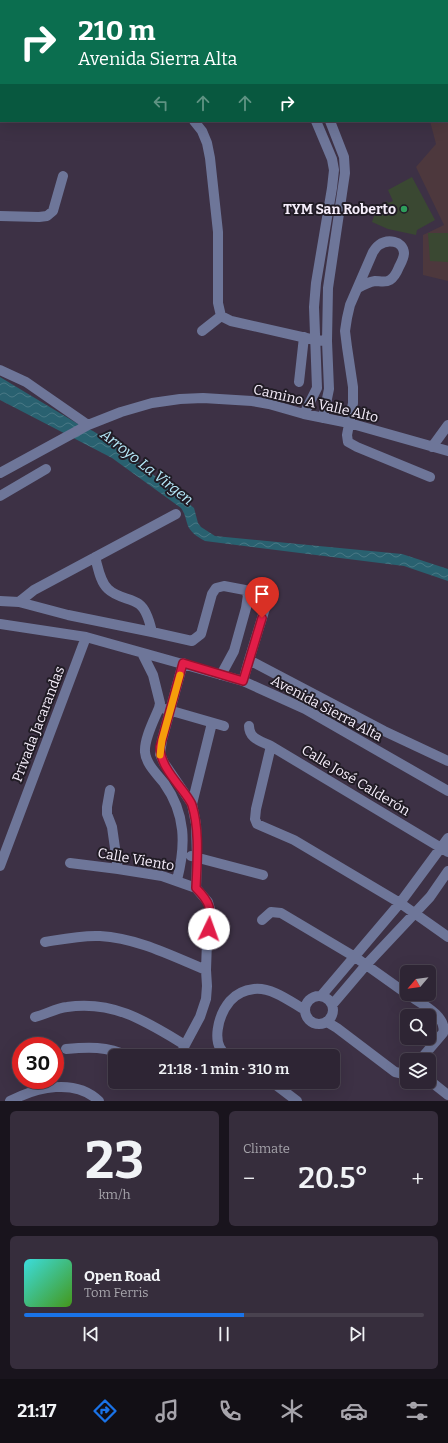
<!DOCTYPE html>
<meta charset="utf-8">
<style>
:root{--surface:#2e2534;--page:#362d3c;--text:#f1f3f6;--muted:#a7a5ac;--line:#49424f;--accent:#1a73e8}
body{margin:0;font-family:Bitter,serif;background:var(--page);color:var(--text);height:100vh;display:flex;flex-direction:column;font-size:15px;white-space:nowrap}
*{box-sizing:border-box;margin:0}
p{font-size:13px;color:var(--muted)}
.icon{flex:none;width:22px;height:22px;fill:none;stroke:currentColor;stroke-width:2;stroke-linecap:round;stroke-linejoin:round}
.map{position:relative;height:1101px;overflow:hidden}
.sheet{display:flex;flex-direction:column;gap:10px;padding:10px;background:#19141d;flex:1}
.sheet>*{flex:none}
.top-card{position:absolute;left:0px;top:0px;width:448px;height:122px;box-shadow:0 4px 16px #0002,0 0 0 1px var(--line);background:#0b6e4f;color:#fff;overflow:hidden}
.needle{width:26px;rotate:241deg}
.tools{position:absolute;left:400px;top:965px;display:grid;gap:8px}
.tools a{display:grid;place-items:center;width:36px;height:36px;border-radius:6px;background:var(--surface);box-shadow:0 4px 16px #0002,0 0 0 1px var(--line);font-size:20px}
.speed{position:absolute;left:12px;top:1037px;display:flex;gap:8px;font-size:20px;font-weight:700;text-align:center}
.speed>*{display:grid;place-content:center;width:52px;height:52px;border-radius:50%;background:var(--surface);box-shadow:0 4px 16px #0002,0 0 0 1px var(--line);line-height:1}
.speed .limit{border:6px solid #d22;background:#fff;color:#111}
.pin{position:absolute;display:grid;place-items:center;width:34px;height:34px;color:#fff;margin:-41px -17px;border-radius:50% 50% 50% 0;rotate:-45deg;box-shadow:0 0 4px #0007}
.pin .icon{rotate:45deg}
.me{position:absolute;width:44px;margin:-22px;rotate:3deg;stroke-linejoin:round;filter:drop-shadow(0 0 3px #0008)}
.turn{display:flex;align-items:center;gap:14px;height:84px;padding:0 12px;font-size:18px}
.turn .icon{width:52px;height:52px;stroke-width:2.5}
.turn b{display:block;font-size:28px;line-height:34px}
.lanes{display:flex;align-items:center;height:38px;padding:0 12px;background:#0003;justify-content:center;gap:20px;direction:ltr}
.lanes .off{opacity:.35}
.big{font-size:30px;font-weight:600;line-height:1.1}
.sheet .widget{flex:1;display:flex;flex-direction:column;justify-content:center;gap:6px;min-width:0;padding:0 14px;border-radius:6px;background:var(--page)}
.sheet .dial{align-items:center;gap:0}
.dial b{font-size:52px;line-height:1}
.song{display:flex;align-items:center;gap:12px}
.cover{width:48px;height:48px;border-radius:6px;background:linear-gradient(135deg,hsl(180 70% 55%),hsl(100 70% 35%))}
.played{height:4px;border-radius:2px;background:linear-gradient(90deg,var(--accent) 55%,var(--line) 55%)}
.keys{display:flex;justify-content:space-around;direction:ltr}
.heat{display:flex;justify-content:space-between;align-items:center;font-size:22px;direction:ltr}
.sheet .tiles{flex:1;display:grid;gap:10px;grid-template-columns:1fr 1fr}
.widget:last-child{grid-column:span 2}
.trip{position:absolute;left:108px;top:1049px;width:232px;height:40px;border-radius:6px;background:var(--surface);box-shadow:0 4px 16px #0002,0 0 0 1px var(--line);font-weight:600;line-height:40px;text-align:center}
.tab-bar{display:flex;height:64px;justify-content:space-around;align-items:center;background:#120f15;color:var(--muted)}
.tab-bar .icon{width:28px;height:28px}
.tab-bar .current{color:var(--accent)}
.tab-bar b{font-size:18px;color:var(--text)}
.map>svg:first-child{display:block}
.education{fill:#4d383d}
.green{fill:#3a4832}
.water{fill:url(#water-waves)}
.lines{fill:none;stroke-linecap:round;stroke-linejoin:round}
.minor{stroke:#6e7699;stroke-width:10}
.route-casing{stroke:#92132f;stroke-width:10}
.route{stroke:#e11d48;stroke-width:7}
.slow{stroke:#f59e0b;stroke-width:7}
.leisure-dot{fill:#2e9e5b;stroke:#211c25;stroke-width:1.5}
.labels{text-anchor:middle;stroke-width:4;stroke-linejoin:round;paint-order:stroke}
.poi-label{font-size:14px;font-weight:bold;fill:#f7effc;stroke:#211c25;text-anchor:end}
.street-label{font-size:14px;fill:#f7effc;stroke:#211c25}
.water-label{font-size:15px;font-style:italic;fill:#b6e9f9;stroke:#211c25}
</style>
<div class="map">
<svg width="448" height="1101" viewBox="0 0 448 1101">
<defs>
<pattern id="water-waves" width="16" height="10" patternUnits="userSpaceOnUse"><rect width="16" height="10" fill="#296170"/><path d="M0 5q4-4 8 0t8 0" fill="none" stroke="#497885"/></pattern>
</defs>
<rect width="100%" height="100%" fill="#3d3145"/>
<!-- education -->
<path class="education" d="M396 0H448V281L423 275V235L444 225 416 167 436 144 430 121H447V1Z"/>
<!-- green -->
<path class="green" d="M412 177 435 220 417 230 416 235 388 229 372 222C375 213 378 204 387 201L388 203 393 201 388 190Z
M428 233H448V262L430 261Z"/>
<!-- water -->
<path class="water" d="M0 377 78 424 93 431 122 449 194 508 198 523 201 527 215 536 402 554 448 569V581L404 566 205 541C198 537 189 532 187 523 185 516 185 514 181 508L112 458 0 400Z"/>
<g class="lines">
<!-- minor -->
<path class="minor" d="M267 0V1
M280 0 281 1
M212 1 218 0
M194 121 202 131 207 143 210 158 218 232V303L221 316 231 321 315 340 327 341
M0 216 39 217 47 216 53 211 63 176
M358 288C363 285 369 282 375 281 380 281 385 283 390 280 395 277 397 272 399 267 401 263 404 258 404 253 403 240 387 239 379 245 377 246 375 249 373 252L350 305 347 318 345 331 347 347 353 387V403L347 435 348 442 357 447 430 477
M202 331 221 316
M0 370 26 382 88 425
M299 382 304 337
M304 414 317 388 314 307 316 283 332 188 334 170 332 159 316 121
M323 418 329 389 327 341 328 288 345 173 344 157 330 121
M432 447 448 425
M0 473 88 425 121 412 152 403 180 399 203 398 252 401 269 404 304 414 349 423 448 451
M0 496 46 469
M95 557C98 567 100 582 108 589 117 598 131 598 139 604 146 609 150 623 152 632
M0 601 19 602 34 590 176 514
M19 602 68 615 152 632 192 641 201 634 212 594 216 588 224 586 245 590 248 595 246 608 234 651 221 675
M0 624 86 637 243 681 305 709 448 791
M142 653 153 675 160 703 159 708C154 720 144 739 145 752 146 764 157 774 164 783 186 814 186 845 177 880
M249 660 266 605
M243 681 249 660 384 731 448 761
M165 709 224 726
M249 726C249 739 261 741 271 746L448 852
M271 746 256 809 255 819 257 824 294 840 400 903 448 937
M110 790 107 807V814L112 827 118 869
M192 804 212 723
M191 856 263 875
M70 863 118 869 162 876 196 888
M0 866 86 637
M262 920 271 912 281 913 355 957 407 994
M45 942C63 939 82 935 100 936 137 938 172 956 206 970
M407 994C420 1003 448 1016 443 1033L420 1060
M321 996 400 903 448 838
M305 1010a14 14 0 1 1 28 0a14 14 0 1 1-28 0Z
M332 1005 366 965 430 897 448 871
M35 1017C46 1014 57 1008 67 1007 114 1000 147 1022 185 1045
M327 1022 337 1028 395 1072 404 1074 407 1072
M66 1049C87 1047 108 1046 127 1056
M180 1056 185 1045 200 1017 206 999 207 986 206 970 207 941 211 917 210 909 208 902 196 888 197 858 196 824 192 804 164 763 160 754 162 740 183 663
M228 1056C209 1045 219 1014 230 1001 236 994 245 990 254 989 272 987 291 1002 305 1010
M272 1082 297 1101
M434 1084 448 1095
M10 1101C37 1087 75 1078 99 1101"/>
</g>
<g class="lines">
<defs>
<path id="route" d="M209 929C212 909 210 902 196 888 197 862 200 830 192 805 191 802 188 798 186 795 176 781 160 765 160 747L183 663 243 681 262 618"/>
</defs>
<!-- route casing -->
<use href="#route" class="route-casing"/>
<!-- route -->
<use href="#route" class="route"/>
<!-- slow -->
<path class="slow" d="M160 755 162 740 180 675"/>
</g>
<!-- markers -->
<circle class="leisure-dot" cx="404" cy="209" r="4"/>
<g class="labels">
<!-- poi labels -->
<g class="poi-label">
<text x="396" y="214">TYM San Roberto</text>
</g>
<!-- street labels -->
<g class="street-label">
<text transform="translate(316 403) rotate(13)" y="5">Camino A Valle Alto</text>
<text transform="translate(327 708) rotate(28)" y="5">Avenida Sierra Alta</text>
<text transform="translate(38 724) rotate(-69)" y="5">Privada Jacarandas</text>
<text transform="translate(356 780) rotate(31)" y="5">Calle José Calderón</text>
<text transform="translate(136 859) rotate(10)" y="5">Calle Viento</text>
</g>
<!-- water labels -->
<g class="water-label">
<text transform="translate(147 467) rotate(38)" y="5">Arroyo La Virgen</text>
</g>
</g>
</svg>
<div class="tools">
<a><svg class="needle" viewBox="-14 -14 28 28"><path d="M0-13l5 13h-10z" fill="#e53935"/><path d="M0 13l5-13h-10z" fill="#a7a5ac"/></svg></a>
<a><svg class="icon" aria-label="search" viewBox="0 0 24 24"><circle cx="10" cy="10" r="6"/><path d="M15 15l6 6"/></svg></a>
<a><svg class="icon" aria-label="layers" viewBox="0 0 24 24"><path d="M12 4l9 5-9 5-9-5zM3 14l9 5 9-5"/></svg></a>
</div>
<div class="speed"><div class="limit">30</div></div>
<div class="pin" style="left:262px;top:618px;background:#d93025"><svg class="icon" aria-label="arrive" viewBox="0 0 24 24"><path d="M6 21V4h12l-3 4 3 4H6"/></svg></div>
<svg class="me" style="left:209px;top:929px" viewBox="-20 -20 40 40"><circle r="19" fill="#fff"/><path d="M0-13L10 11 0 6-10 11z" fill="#e11d48"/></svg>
<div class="trip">21:18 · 1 min · 310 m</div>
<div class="top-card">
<div class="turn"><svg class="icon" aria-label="right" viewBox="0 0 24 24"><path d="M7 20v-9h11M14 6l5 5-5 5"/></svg><div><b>210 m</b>Avenida Sierra Alta</div></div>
<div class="lanes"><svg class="icon off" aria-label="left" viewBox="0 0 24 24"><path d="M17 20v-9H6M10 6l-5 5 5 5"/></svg><svg class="icon off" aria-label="ahead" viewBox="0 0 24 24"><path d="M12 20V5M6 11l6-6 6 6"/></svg><svg class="icon off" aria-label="ahead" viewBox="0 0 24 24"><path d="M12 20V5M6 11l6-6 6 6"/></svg><svg class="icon" aria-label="right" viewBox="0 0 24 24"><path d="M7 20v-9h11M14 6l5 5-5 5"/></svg></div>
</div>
</div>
<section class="sheet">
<div class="tiles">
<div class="widget dial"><b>23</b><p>km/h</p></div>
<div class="widget"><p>Climate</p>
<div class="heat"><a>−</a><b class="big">20.5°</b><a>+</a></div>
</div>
<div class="widget">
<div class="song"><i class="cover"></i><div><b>Open Road</b><p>Tom Ferris</p></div></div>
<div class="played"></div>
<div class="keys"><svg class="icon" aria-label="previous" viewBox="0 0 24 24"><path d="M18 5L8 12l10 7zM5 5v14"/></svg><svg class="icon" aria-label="pause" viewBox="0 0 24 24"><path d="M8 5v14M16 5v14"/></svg><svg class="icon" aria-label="next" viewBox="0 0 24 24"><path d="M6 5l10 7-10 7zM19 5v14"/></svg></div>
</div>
</div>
</section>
<nav class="tab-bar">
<b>21:17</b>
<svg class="icon current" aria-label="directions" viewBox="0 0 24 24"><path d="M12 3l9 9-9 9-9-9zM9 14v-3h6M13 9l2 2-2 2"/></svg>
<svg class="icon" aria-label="music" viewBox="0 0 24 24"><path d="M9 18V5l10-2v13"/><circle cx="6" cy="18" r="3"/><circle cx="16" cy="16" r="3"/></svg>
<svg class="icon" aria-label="phone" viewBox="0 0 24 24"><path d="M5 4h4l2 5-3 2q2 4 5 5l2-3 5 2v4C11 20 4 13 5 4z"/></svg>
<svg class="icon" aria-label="climate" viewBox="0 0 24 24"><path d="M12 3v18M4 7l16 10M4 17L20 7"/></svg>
<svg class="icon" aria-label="car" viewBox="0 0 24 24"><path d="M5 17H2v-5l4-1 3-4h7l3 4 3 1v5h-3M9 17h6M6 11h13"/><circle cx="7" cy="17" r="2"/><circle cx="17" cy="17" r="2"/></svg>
<svg class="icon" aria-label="filters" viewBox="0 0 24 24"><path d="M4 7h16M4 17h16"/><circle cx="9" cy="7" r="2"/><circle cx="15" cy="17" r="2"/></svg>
</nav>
